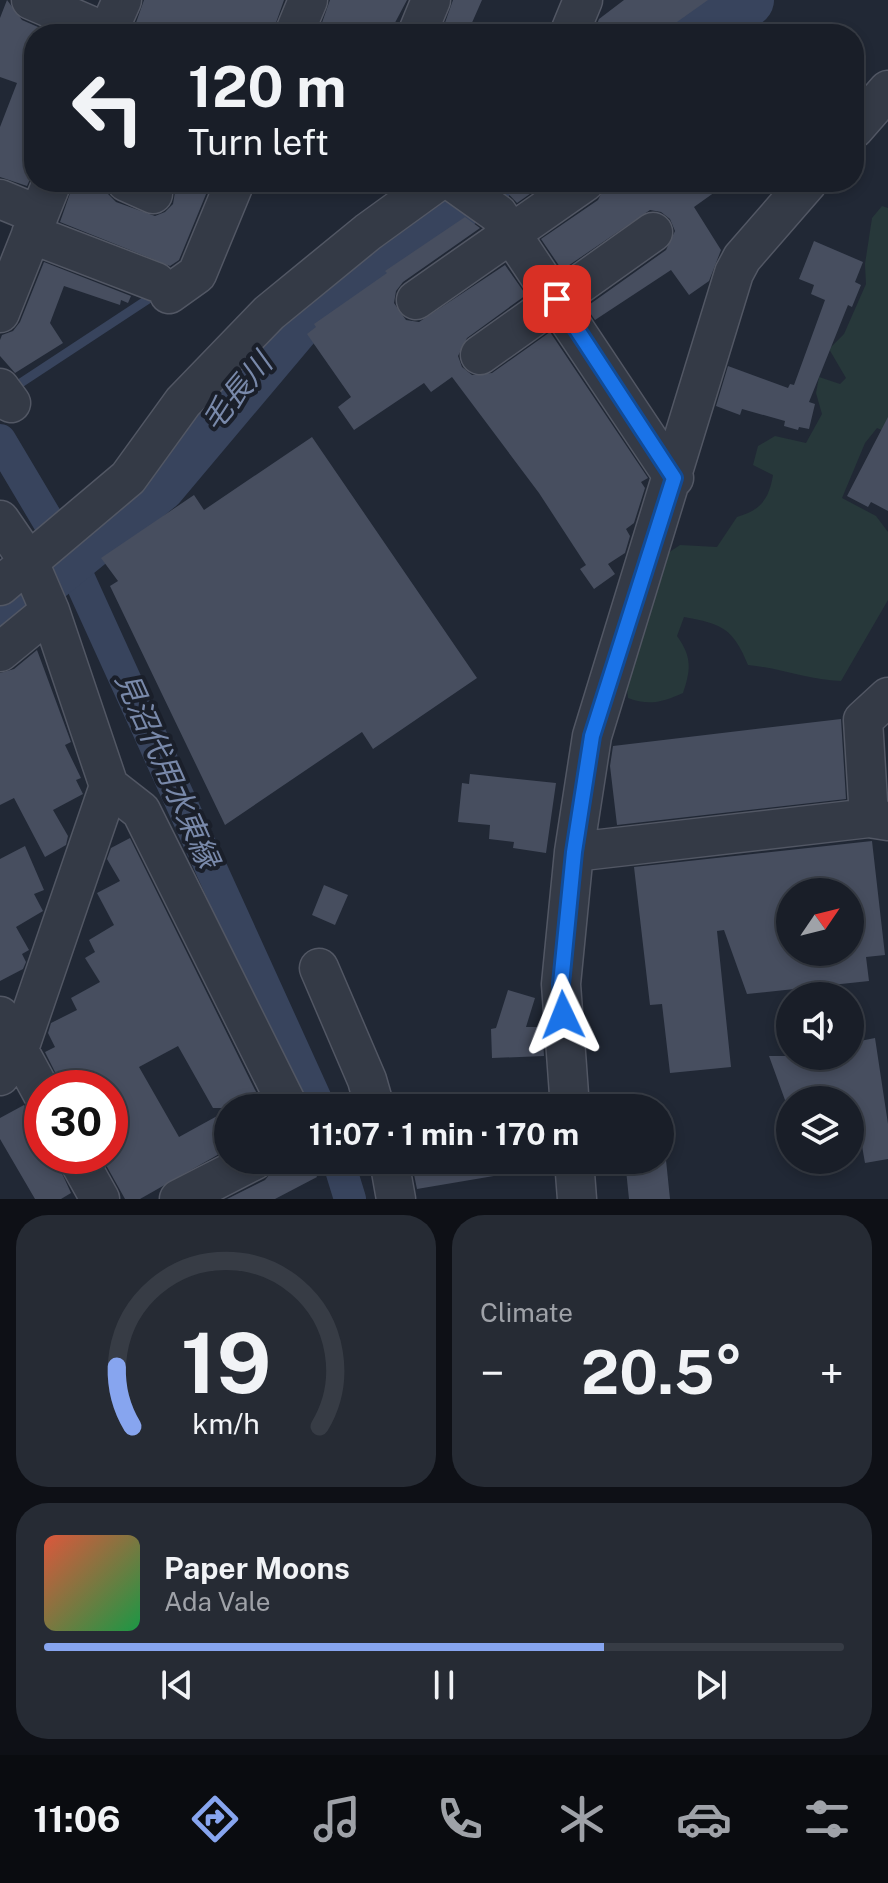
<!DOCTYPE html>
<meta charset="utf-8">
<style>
:root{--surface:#191e28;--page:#262b34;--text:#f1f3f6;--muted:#9fa2a8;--line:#373c45;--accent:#87a5ef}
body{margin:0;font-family:"Public Sans","Noto Sans JP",sans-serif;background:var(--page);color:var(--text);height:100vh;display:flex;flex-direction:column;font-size:30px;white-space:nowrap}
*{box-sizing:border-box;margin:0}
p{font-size:26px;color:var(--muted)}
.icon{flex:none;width:44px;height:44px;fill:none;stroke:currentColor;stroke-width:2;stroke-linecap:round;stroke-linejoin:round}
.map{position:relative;height:1199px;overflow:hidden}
.details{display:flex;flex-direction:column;gap:16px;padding:16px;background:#0e1016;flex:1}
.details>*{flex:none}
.top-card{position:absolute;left:24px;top:24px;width:840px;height:168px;border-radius:32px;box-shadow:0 4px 12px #0003,0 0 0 2px var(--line);background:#191e28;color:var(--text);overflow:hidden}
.needle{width:52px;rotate:55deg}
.tools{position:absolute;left:776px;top:878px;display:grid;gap:16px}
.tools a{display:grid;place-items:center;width:88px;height:88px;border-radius:50%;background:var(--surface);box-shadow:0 4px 12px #0003,0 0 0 2px var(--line);font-size:40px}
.speed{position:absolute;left:24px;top:1070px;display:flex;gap:16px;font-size:40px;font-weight:700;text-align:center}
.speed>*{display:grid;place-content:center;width:104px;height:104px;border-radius:50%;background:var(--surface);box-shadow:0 4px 12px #0003,0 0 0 2px var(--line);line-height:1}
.speed .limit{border:12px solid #d22;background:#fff;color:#111}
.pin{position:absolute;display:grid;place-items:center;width:68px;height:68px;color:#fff;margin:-34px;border-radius:16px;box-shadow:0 4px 12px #0006}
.me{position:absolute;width:88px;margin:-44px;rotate:358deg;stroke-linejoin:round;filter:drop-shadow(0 0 6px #0008)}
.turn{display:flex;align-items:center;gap:28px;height:168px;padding:0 32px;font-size:36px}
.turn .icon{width:104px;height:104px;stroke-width:2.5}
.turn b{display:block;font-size:56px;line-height:68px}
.big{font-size:60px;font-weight:700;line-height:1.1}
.details .card{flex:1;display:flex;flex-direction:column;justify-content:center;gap:12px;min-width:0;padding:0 28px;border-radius:32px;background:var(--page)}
.details .dial{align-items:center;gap:0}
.dial svg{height:208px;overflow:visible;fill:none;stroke:var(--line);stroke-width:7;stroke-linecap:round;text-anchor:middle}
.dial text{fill:var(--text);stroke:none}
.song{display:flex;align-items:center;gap:24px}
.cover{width:96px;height:96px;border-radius:12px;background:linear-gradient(135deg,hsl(10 70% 55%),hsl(140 70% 35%))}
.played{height:8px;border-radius:4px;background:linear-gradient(90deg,var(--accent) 70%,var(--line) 70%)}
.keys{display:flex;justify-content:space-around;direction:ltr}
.heat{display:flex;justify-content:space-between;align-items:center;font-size:44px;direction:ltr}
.details .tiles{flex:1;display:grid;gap:16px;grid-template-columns:1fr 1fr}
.card:last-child{grid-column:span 2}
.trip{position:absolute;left:214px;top:1094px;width:460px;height:80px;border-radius:40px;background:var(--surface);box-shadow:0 4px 12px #0003,0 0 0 2px var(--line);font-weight:700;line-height:80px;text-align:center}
.tab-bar{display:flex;height:128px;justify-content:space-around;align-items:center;background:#0a0c10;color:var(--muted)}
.tab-bar .icon{width:56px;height:56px}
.tab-bar .active{color:var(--accent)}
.tab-bar b{font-size:36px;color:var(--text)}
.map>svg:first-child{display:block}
.green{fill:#27383a}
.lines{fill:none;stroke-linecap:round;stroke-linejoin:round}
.stream{stroke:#38445d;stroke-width:9}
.canal{stroke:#38445d;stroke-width:32}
.river{stroke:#38445d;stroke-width:54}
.building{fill:#474e5f;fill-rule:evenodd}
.minor-casing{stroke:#525764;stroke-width:41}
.minor{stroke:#343a46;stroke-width:38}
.route-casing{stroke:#114b97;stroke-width:20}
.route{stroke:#1a73e8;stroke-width:14}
.labels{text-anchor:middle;stroke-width:8;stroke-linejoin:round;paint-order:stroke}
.water-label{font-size:30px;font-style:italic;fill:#7989aa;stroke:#1a1f2a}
</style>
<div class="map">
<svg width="888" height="1199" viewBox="0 0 888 1199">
<rect width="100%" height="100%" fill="#212835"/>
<!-- green -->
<path class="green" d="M882 206 888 208V433L877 428 865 443 842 498 876 516 888 532V600L841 681C809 680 780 668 748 665 733 628 722 624 684 617L677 636C692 657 691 669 683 693 663 702 649 706 628 698L626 678 665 555 680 545 717 547 737 517C761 510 769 499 773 475L753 465 758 446 775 436 806 443 822 414 816 393 819 377 840 384 846 378 829 349 844 334 866 284 865 264 872 218Z"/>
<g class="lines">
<!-- stream -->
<path class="stream" d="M10 390 159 292"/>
<!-- canal -->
<path class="canal" d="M0 440 69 556 320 1108
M338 1160 350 1199"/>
<!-- river -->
<path class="river" d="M698 34 747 0
M0 615 159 485 298 320 486 182"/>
</g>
<!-- building -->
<path class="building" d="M7 0 22 20 54 34H34V170L27 186 0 177V127L17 83 0 77V18Z
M144 0H284L272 34H132Z
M330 0H407L389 34H318Z
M453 0H482L467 34H441Z
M624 0H708L660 34H593L599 19Z
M74 182H104L108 194 116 202 155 216 165 212 173 204 175 192 171 182H211L179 260 170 266 60 222Z
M497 182H547L517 203Z
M607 182H729L694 207 721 250 709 281 689 295 671 270 595 320 586 307 666 250 675 231 670 219 661 212 650 210 562 270 541 239 598 200Z
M465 217 480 228 403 282 396 291 394 303 406 320 419 322 505 265 526 295 467 338 458 356 462 367 472 375 492 373 550 332 648 478 641 482 645 488 634 523 626 529 630 536 625 553 608 564 615 574 594 589 580 569 586 565 539 493 452 377 431 392 424 383 354 430 338 407 351 397 307 334 316 327 314 324 387 273 385 271Z
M814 241 863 262 855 282 861 285 852 307 848 305 809 402 815 404 809 429 799 427 798 430 784 426 785 421 742 409 740 415 716 406 728 366 788 388 790 384 794 385 825 300 811 294 814 285 799 279Z
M44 262 131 296 128 303 121 300 120 305 64 286 50 323 63 343 15 373 0 356V340L2 335 13 331 20 322Z
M888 417V511L871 502 868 507 847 496Z
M312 437 477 678 373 749 362 732 225 825 110 586 118 581 101 558 194 495 204 510Z
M37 650 71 742 65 745 81 778 76 780 83 794 53 810 68 836 66 845 45 857 14 798 0 805V673L14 669Z
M841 719 846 799 617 825 610 766 613 746Z
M470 774 556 783 546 853 513 848 514 842 489 839 490 825 458 822 462 783 469 784Z
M130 838 264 1108H213L178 1046 139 1067 179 1137 228 1110V1149L140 1199H125L101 1156H110V1088H63L45 1052 55 1047 48 1033 51 1023 77 1010 71 998 100 982 85 958 95 952 89 940 114 925 97 893 120 881 107 859 111 848Z
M872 841 885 955 866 957 869 981 747 994 724 930 717 931 731 1067 670 1073 662 1004 650 1005 634 867ZM790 892H850V952H790Z
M25 846 44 890 34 894 43 911 16 927 29 950 22 954 26 962 23 969 0 981V859Z
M324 885 348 895 335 925 312 915Z
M508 990 535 998 526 1027H542L544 1056 492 1058 491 1029 496 1028Z
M875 1038 888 1124V1159L865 1163 854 1100H785L769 1056H850V1043Z
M24 1105 42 1137V1156H54L71 1193 61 1199H35L0 1139V1118Z
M290 1160H309L317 1177 275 1199H227L265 1180 275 1168Z
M411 1160H510L511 1173 417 1189Z
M625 1160H666L670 1199H629Z"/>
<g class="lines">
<defs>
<path id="minor" d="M31 0 110 34
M107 34 122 0
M294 34 308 0
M417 34 431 0
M569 34 583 0
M854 129 888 90
M126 182 153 194
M453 182 498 214 674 478
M0 199 39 215
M31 234 156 282
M169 294 197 274 235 182
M416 300 585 182
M0 313 52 182
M480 355 653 232
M0 388 11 403
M0 520 29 562 50 611 109 786 19 1049 0 1076
M0 586 128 478 183 402 269 313 368 232 437 182
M0 652 50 611
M109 786 141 811 289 1108
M869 818 863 720 888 697
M574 852 869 818 888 821
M319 968 367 1080 375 1108
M0 1016 42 1093
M570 1108 561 984 574 852 592 736 734 273 742 258 808 182
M76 1156 100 1199
M389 1160 396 1199
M574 1160 577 1199
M179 1199 255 1160"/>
</defs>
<!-- minor casing -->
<use href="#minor" class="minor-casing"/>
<!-- minor -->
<use href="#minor" class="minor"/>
</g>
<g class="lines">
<defs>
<path id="route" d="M557 299 674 478 592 736 574 852 561 984 563 1015"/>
</defs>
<!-- route casing -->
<use href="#route" class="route-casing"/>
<!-- route -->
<use href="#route" class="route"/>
</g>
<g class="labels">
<!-- water labels -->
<g class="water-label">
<text transform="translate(237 392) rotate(-50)" y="10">毛長川</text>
<text transform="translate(167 770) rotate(66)" y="10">見沼代用水東縁</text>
</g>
</g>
</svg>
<div class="tools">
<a><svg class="needle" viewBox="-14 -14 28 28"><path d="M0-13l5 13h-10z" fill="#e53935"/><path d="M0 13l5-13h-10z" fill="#9fa2a8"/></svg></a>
<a><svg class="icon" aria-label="sound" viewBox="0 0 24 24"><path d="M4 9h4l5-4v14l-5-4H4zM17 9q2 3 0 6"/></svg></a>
<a><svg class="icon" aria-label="layers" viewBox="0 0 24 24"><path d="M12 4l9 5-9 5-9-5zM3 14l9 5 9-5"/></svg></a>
</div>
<div class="speed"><div class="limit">30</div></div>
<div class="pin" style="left:557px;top:299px;background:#d93025"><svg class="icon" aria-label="arrive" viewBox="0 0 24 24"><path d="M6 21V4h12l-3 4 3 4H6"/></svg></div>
<svg class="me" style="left:563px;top:1015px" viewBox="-20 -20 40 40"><path d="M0-17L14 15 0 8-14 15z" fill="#1a73e8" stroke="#fff" stroke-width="4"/></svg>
<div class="trip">11:07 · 1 min · 170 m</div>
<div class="top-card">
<div class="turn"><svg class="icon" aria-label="left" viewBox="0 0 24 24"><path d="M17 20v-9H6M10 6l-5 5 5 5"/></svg><div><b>120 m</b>Turn left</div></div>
</div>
</div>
<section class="details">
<div class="tiles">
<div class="card dial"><svg viewBox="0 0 100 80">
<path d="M14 69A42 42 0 1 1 86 69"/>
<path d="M14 69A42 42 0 0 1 8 46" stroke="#87a5ef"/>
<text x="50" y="56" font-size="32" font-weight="700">19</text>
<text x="50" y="72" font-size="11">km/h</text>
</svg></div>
<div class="card"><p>Climate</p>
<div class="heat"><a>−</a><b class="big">20.5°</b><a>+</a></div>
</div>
<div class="card">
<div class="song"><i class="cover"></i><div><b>Paper Moons</b><p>Ada Vale</p></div></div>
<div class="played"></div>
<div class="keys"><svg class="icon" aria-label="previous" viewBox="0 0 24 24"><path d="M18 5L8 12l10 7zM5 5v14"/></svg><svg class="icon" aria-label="pause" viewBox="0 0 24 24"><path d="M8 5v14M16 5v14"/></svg><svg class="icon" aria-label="next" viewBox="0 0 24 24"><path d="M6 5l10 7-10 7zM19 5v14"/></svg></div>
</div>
</div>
</section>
<nav class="tab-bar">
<b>11:06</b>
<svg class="icon active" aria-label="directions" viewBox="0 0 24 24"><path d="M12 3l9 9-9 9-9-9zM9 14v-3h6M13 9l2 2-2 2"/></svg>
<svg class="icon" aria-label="music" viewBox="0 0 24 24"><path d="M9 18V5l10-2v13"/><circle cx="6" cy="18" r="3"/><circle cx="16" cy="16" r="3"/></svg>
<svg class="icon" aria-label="phone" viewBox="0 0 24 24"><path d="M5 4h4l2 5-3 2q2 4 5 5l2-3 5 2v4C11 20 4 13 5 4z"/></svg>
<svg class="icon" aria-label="climate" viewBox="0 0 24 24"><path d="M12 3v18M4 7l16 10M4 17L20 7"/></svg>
<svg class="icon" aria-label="car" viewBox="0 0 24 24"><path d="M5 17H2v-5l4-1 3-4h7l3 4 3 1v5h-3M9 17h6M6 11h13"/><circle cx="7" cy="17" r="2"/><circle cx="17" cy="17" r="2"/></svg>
<svg class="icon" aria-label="filters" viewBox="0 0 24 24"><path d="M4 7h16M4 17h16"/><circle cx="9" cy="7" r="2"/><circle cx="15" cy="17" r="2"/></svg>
</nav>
